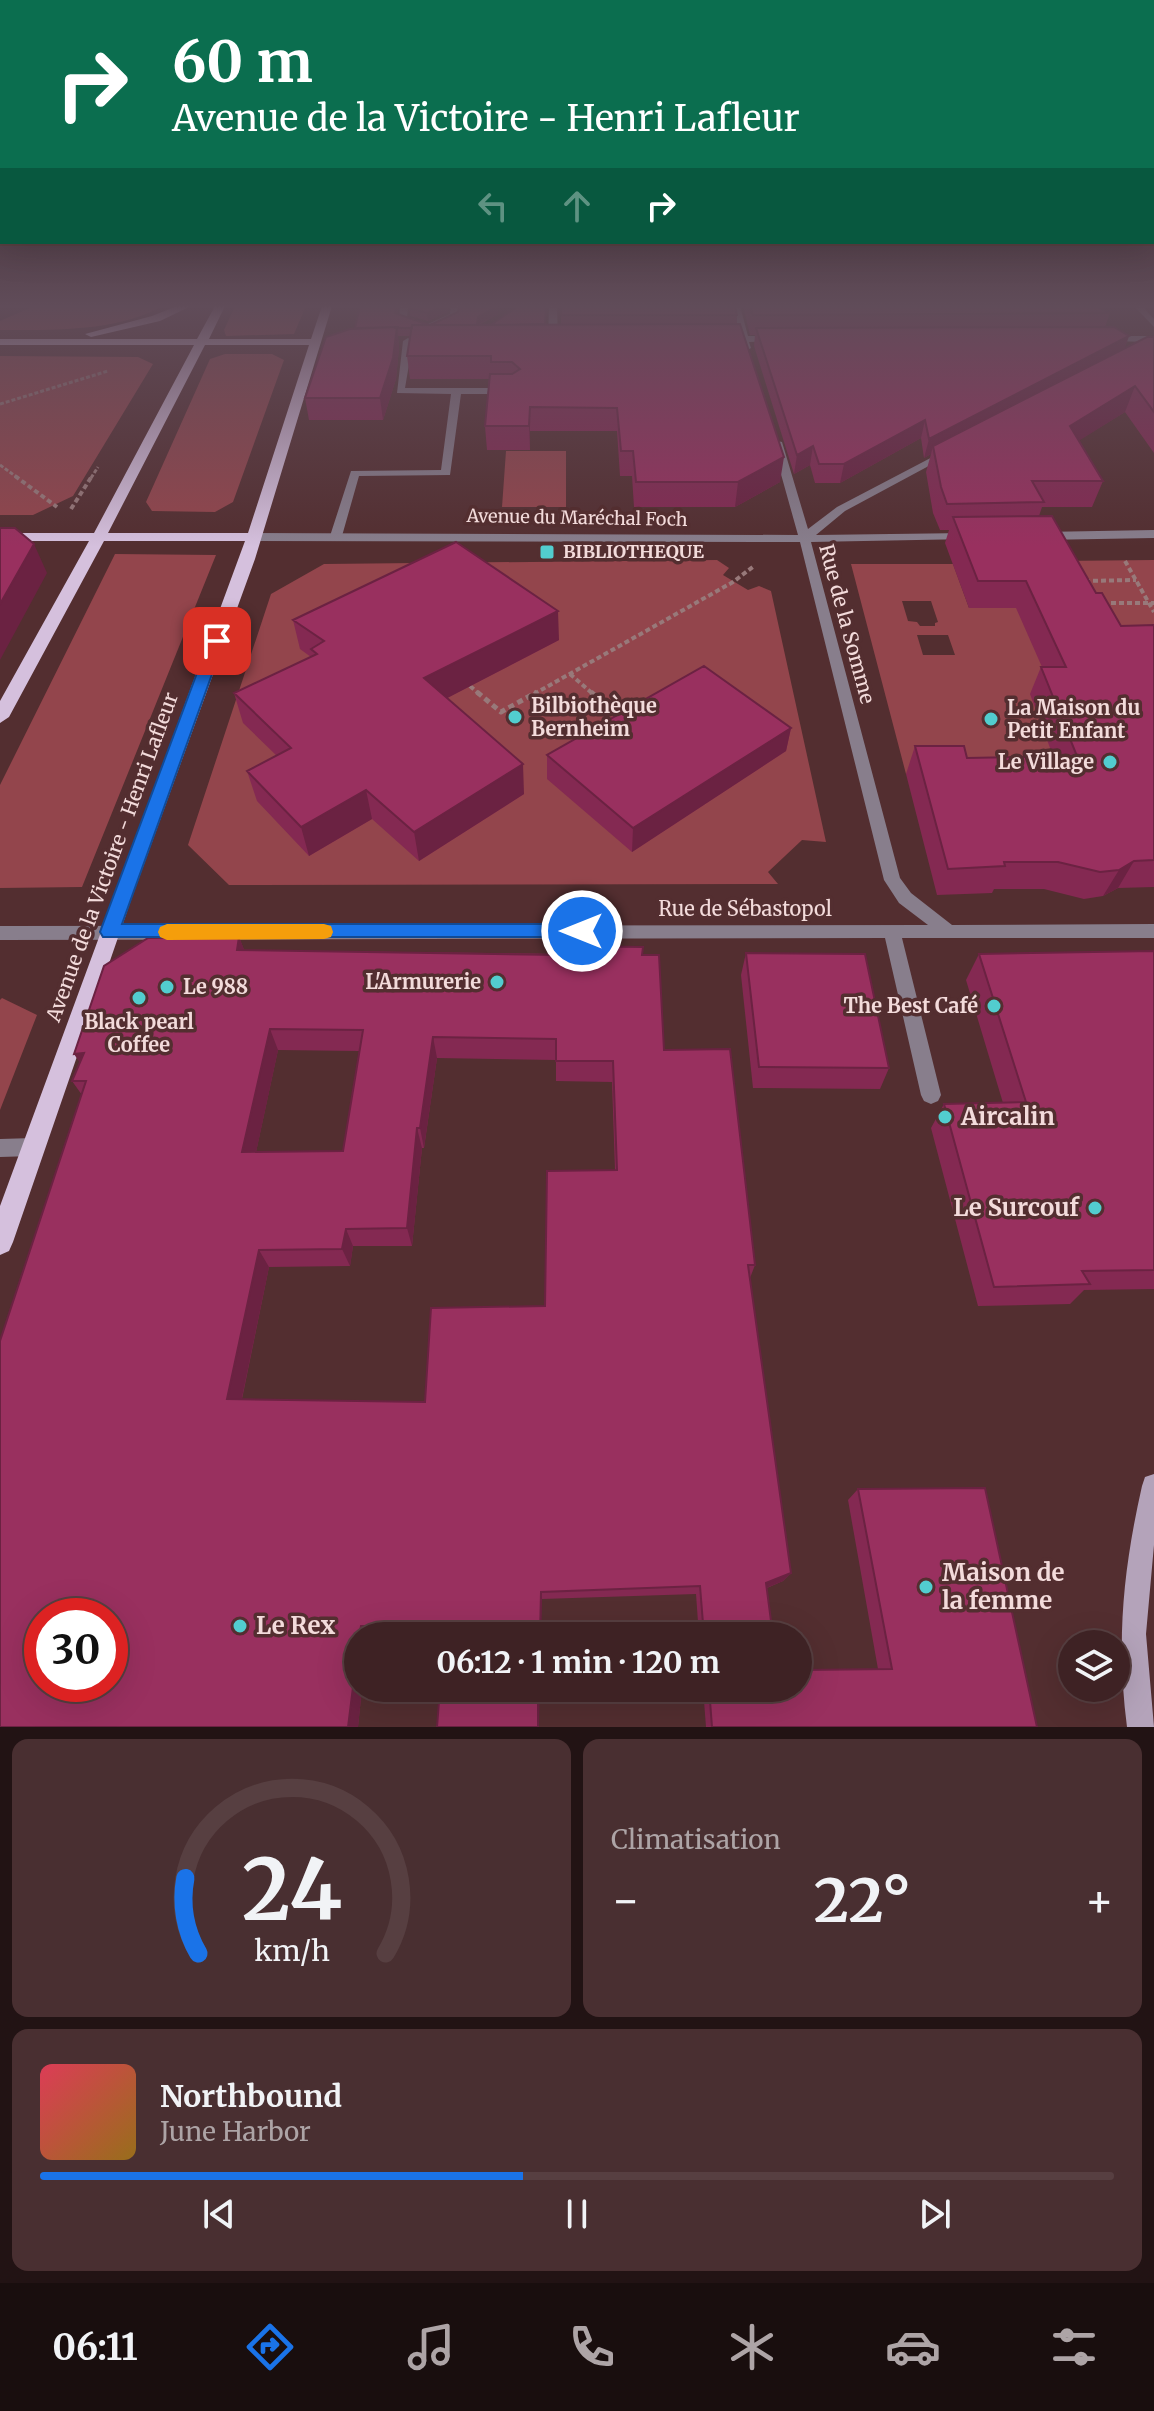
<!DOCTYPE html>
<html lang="fr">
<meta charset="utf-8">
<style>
:root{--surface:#3e2224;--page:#492f31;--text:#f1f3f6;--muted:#ada4a6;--line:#573f41;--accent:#1a73e8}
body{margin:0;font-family:Merriweather,serif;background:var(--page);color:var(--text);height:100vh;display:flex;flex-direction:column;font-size:30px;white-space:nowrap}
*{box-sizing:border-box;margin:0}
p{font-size:26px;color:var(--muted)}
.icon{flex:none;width:44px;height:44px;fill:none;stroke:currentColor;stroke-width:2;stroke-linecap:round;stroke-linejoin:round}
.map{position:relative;height:1727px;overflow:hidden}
.side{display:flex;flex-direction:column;gap:12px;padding:12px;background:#221314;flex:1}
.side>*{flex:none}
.banner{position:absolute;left:0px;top:0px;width:1154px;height:244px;box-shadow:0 8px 32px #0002,0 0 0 2px var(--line);background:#0b6e4f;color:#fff;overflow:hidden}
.buttons{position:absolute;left:1058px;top:1630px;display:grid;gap:16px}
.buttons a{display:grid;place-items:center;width:72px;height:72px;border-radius:50%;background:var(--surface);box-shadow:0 8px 32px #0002,0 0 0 2px var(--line);font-size:40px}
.speed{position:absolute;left:24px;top:1598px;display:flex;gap:16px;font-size:40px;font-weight:700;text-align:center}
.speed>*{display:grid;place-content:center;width:104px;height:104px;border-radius:50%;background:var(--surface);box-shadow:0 8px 32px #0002,0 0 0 2px var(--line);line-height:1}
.speed .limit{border:12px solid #d22;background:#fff;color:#111}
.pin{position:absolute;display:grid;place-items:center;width:68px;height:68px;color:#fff;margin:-34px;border-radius:16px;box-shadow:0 4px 12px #0006}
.me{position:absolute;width:88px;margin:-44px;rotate:270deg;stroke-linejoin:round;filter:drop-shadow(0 0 6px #0008)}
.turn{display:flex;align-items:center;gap:28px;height:168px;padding:0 40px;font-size:36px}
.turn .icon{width:104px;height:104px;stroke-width:2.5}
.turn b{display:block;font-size:56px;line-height:68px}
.lanes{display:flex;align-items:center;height:76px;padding:0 40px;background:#0003;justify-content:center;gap:40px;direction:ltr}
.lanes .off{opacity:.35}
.big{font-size:60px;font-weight:700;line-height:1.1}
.side .card{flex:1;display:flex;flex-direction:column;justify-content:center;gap:12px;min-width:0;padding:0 28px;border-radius:16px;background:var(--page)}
.side .dial{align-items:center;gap:0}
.dial svg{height:208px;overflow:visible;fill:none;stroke:var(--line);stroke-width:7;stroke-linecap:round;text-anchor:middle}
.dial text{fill:var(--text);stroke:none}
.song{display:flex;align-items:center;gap:24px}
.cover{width:96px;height:96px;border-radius:12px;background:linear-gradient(135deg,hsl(350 70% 55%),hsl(40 70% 35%))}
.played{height:8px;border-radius:4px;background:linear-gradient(90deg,var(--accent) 45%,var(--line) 45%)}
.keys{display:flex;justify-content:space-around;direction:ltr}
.heat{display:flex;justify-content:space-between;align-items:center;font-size:44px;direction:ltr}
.side .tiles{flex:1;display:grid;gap:12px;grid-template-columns:1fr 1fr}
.card:last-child{grid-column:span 2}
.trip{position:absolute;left:344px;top:1622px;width:468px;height:80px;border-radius:40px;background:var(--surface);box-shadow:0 8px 32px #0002,0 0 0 2px var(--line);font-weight:700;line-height:80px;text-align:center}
.menu{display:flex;height:128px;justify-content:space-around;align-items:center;background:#190e0e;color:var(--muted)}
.menu .icon{width:56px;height:56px}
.menu .selected{color:var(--accent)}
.menu b{font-size:36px;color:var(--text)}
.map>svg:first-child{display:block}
.green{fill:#93454c;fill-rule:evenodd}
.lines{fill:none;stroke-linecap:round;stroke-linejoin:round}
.path-far2{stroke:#98797a;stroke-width:3;stroke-dasharray:4 2;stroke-linecap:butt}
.path-far1{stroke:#98797a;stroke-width:4;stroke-dasharray:5 3;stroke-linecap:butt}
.path{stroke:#98797a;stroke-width:5;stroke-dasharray:6 4;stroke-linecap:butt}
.lane{fill:#887e8c;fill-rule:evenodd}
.street{fill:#887e8c;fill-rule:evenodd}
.secondary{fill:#b4a3ba;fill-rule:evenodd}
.primary{fill:#d5c0dd;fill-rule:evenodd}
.wall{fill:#842952;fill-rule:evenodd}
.shaded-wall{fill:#6b2242}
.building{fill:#99305f;stroke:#6b2242;stroke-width:2;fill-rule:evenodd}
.route{fill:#1a73e8;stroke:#114b97;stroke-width:2}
.slow{fill:#f59e0b}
.poi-dot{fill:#52cdcf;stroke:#532e30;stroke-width:3}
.labels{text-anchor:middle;stroke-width:7;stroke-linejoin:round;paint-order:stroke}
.far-street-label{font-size:18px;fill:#f3dbdb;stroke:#532e30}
.far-poi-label{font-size:18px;font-weight:bold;fill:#f3dbdb;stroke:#532e30;text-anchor:start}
.street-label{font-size:20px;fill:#f3dbdb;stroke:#532e30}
.poi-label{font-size:20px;font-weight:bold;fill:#f3dbdb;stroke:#532e30;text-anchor:start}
.near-poi-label{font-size:24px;font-weight:bold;fill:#f3dbdb;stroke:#532e30;text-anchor:start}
</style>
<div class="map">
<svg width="1154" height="1727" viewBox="0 0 1154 1727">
<rect width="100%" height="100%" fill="#532e30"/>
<!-- green -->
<path class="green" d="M34 306H163C116 332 53 330 0 330V321Z
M235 306H306L294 334 226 336 224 330Z
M225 354H272L284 360 233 502 215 512 152 511 146 502 210 359Z
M0 356 138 357 153 364 73 496 33 515H0Z
M506 451H566V507H502Z
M115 554 216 555 82 887 0 888V785Z
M717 560 729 568 723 575 748 590 759 586 771 591 826 842 802 840 768 872 778 884 229 885 188 845 271 594 324 564Z
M1154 560V653H1109L1057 561Z
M851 564H953L969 608H1061L1098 795 953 773 906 774ZM902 601H931L938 622 935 623V626H920L917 622 908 621ZM948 635 955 655H923L917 635Z
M2 998 37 1015 0 1110V1000Z"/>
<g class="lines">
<!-- path-far2 -->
<path class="path-far2" d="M0 404 108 371
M0 465 18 478
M91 478 98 467"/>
<!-- path-far1 -->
<path class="path-far1" d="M15 476 57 507
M71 509 92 476
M1125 561 1154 612
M1085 581 1136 580
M1103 603H1154
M570 674 593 694
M470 686 479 694
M534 694 733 582 754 566"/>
<!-- path -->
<path class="path" d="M477 692 501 712 537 692
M591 692 621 717"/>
<!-- lane -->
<path class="lane" d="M400 306H408L407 318 428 324 450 314 451 306H459L457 317 429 330 399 321Z
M549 306H557L558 340 553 343 548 340Z
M408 338 413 341 405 388H507L512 391 507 394H461L450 475 359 476 342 536 336 540 332 538 330 536 351 471 441 470 451 394 397 393 403 341Z
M33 1138 40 1141 43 1147 40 1153 33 1156 0 1157V1139Z"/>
<!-- street -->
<path class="street" d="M732 306H740L748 336H776L779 337V341L749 342 751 348 746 351 741 348 740 342 721 341V337L739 336Z
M1134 306H1142L1154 319V327Z
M1108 336H1154V342L1105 341 1103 339Z
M773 440 782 442 808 529 837 507 942 452 951 454 845 511 816 535 966 533 972 537 970 539 811 542 900 878 911 893 952 925 1154 924V938H902L941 1095 938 1101 931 1104 924 1101 921 1095 885 938 0 940V926L928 925 899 903 884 880 800 542 252 541 246 537 252 533 798 535 772 442Z
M1154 530V538L1042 540 1036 536 1042 532Z"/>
<!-- secondary -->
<path class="secondary" d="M1154 1474V1545L1146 1634 1154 1727H1127C1116 1642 1123 1570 1142 1486L1145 1477Z"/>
<!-- primary -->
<path class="primary" d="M177 306H191L160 321 91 337 85 334 152 316Z
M215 306H225L209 339H311L322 306H332L255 559 132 897 13 1242 9 1251 0 1255V1206L245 541H104L9 717 0 723V701L89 541H0V533H94L194 345H0V339H197ZM205 345H309L248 533H108Z"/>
</g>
<!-- wall -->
<path class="wall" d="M360 306H399L397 314 430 325 458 312 459 306H498V314L479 325 561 324V306L737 315V324L780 482 735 507H634L632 476H620L617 431H530V450H487L485 426 489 379H410L407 356 410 336H398L399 348 396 379 383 420H309L305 398 355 329Z
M409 306 447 312 428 321 410 316Z
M743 306H1096L1110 313 1105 327 1125 348 1154 337V453L1125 412 1079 440 1103 481 1092 507H1042L1039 516 1121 626 1154 625V887L1118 888 1103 896 1084 899 1044 889H994L992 893 937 895 906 774 915 746 967 758 1053 756 1030 694 1041 667H1042L1016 608H969L945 543 949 530H940L933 513 926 472 931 454 924 458 921 438 840 483H815L810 465 794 474 754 346 755 335H750Z
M293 620 559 640 447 698 524 794 419 861 372 819 309 856 257 801 247 771 277 756 243 723 234 693 311 657 300 649Z
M791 728 786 751 632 852 547 779V755Z
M239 937 244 950 642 955 664 1050 755 1265 750 1278 791 1573 783 1581 767 1588 773 1636H699L696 1594 542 1599 445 1633 369 1632 368 1636H358V1688H362L358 1727H0L82 1095 72 1081ZM278 1050 359 1051 343 1151 256 1152ZM437 1058 556 1060V1081L612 1082 615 1170 545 1306 425 1402 242 1399 269 1267 350 1266 353 1246H412L422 1148H424Z
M1154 951V1289L1084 1290 1070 1304 978 1306 931 1128 944 1104 1003 1103 966 980 979 954Z
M746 953 889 1068 880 1089 753 1088 741 975Z
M858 1489 1037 1727H706L703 1688H798L878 1669 848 1500Z"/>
<!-- shaded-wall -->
<path class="shaded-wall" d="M444 306H449L447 312 428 321 427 313Z
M498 306V314L479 324 478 336V317Z
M397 327 399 348 396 379 383 420 380 398Z
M1129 336 1123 354 933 446 931 454 924 458 929 439Z
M1135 386 1125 412 1061 452 1070 426Z
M530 407V450L529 426Z
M925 420 921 438 840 483 844 464Z
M813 446 810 465 794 474 797 455Z
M784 457 780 482 735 507 738 482Z
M34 544 47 573 0 660V604Z
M558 611 559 640 428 708 424 678Z
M791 728 786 751 632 852 633 828Z
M523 764 524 794 419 861 414 832Z
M366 790 372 819 309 856 301 827Z
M1134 861 1118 888 1103 896 1119 870Z
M239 937 248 959 237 950Z
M270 1029 278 1050 252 1171 242 1152Z
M433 1037 437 1058 424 1148 420 1128Z
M84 1053 88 1075 74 1054Z
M417 1128 422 1148 412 1246 407 1228Z
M346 1229 353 1246 350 1266 342 1249Z
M259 1250 269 1267 239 1412 227 1399Z
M791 1573 783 1581 759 1591 766 1583Z
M541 1592 542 1599 541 1636H540Z
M361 1626 369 1632 368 1636H359Z
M358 1647V1688H362L358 1727H348Z
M538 1688H540L539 1727H538Z"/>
<!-- building -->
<path class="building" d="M360 306H397L395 313 429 325H412V328H396L397 327 355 328Z
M409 306H444L427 313 409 308Z
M459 306H498L478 317 477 325H430L458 312Z
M518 306H546L545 324 491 325Z
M561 306H735L737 315H561Z
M750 306H1096L1110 313 753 315Z
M740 324 784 457 738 482H636L633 451H621L617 408 530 407 529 426H485L490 374H512L520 369 512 362H491V356H407L412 325Z
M397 327 393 358 380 398H305L326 337 350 329Z
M1114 327 1129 336 929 439 925 420 844 464H819L813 446 797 455 756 328Z
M1147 337H1154V412L1135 386 1070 426 1103 481H1032L1044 502 947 504 941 487 933 446Z
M1052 516 1096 593H1102L1121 626 1154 625V860L1134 861 1119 870 1100 872 1058 862H1004L1005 866 948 869 915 746H964L967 758 1077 756 1041 667H1066L1026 581H978L953 517Z
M0 528H15L34 544 0 604Z
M456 542 558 611 424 678 523 764 414 832 366 790 301 827 247 771 291 748 234 693 317 654 311 649 324 641 293 620Z
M704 666 791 728 633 828 547 755Z
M239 937 237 950 559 955V946L643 947 642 955H659L664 1050 730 1049 755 1265H748L791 1573 766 1583 773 1636H704L700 1586 541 1592 540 1636H444L445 1626H361L359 1636H358V1647L348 1727H0V1341L86 1081H72L84 1053 74 1054 104 966 148 938ZM270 1029 363 1030 343 1151 242 1152ZM433 1037 556 1039V1061H613L617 1170 547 1171 545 1306 431 1308 425 1402 227 1399 259 1250 342 1249 346 1229 407 1228 417 1128H420ZM42 1616H110V1684H42Z
M1154 951V1270L1082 1271 1090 1284 994 1287 944 1104 1026 1102 979 954Z
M746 953 865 954 889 1068 759 1067Z
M985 1488 1037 1727H712L709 1688H798V1670L892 1669 858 1489Z
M440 1688H538V1727H437Z"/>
<!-- sky -->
<linearGradient id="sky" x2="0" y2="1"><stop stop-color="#2e191a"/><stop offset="0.56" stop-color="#604c59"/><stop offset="1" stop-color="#604c59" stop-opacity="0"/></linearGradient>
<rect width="1154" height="547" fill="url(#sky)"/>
<!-- route -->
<path class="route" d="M217 636 224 641 122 924H582L589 926 592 931 589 937H103L100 932 209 641Z"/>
<!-- slow -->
<path class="slow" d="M167 924H324L331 926 333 932 331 937 324 939 167 940 160 937 158 932 160 927Z"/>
<!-- markers -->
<g class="poi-dot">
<rect x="539" y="544" width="16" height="16" rx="4"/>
<circle cx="515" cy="717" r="8"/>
<circle cx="991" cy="719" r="8"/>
<circle cx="1110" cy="762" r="8"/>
<circle cx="497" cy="982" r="8"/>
<circle cx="167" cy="987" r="8"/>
<circle cx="139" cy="998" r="8"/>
<circle cx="994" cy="1006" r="8"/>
<circle cx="945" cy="1117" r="8"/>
<circle cx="1095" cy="1208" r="8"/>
<circle cx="926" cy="1587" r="8"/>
<circle cx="240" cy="1626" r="8"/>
</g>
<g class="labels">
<!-- far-street labels -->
<g class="far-street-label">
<text transform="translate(577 518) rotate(1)" y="6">Avenue du Maréchal Foch</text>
</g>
<!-- far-poi labels -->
<g class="far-poi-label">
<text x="563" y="558">BIBLIOTHEQUE</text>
</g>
<!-- street labels -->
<g class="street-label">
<text transform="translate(847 624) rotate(75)" y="7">Rue de la Somme</text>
<text transform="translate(112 857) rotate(-70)" y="7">Avenue de la Victoire - Henri Lafleur</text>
<text x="745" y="916">Rue de Sébastopol</text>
</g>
<!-- poi labels -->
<g class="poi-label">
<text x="531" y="713">Bilbiothèque<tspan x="531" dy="23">Bernheim</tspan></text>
<text x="1007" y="715">La Maison du<tspan x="1007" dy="23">Petit Enfant</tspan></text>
<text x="1094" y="769" text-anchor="end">Le Village</text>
<text x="481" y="989" text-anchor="end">L'Armurerie</text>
<text x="183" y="994">Le 988</text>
<text x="978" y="1013" text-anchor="end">The Best Café</text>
<text x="139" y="1029" text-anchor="middle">Black pearl<tspan x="139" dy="23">Coffee</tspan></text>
</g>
<!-- near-poi labels -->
<g class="near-poi-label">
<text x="961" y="1125">Aircalin</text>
<text x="1079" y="1216" text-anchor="end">Le Surcouf</text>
<text x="942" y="1581">Maison de<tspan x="942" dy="28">la femme</tspan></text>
<text x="256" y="1634">Le Rex</text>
</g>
</g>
</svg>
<div class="buttons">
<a><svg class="icon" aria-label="layers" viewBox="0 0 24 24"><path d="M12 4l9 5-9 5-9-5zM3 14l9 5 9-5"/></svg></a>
</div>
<div class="speed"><div class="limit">30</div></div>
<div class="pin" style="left:217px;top:641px;background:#d93025"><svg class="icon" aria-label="arrive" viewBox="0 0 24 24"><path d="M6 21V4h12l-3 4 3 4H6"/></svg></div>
<svg class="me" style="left:582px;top:931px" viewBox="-20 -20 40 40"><circle r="17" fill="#1a73e8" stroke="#fff" stroke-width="3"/><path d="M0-11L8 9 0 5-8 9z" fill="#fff"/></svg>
<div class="trip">06:12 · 1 min · 120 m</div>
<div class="banner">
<div class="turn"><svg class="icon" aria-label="right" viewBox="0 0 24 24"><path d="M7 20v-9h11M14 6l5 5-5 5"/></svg><div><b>60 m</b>Avenue de la Victoire - Henri Lafleur</div></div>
<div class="lanes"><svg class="icon off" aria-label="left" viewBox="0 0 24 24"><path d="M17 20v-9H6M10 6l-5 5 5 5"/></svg><svg class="icon off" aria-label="ahead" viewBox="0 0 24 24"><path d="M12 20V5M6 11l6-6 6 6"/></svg><svg class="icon" aria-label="right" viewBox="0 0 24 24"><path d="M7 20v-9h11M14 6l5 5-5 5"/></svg></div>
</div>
</div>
<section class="side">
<div class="tiles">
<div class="card dial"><svg viewBox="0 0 100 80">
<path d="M14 69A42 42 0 1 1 86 69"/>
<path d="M14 69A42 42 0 0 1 9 40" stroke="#1a73e8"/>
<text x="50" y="56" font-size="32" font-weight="700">24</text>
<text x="50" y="72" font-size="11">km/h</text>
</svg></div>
<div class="card"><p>Climatisation</p>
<div class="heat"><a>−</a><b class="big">22°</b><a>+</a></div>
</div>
<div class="card">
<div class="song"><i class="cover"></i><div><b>Northbound</b><p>June Harbor</p></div></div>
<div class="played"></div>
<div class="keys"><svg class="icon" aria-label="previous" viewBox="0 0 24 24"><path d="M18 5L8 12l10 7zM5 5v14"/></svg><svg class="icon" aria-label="pause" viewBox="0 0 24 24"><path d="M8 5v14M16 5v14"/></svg><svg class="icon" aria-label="next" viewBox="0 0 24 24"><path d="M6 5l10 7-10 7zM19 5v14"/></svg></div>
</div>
</div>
</section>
<nav class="menu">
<b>06:11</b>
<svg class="icon selected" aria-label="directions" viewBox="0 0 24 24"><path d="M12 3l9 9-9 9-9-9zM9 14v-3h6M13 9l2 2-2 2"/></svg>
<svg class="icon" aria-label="music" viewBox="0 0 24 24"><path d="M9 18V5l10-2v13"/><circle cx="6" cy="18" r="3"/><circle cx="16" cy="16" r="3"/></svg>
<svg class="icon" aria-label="phone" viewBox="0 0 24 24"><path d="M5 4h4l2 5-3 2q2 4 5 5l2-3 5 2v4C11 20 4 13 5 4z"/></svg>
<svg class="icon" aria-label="climate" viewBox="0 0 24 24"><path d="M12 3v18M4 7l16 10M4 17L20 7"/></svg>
<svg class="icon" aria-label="car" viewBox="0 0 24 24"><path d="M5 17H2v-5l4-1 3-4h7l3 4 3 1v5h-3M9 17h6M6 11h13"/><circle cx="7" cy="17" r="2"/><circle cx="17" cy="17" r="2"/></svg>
<svg class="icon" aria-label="filters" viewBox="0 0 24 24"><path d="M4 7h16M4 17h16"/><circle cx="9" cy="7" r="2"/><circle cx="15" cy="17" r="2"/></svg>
</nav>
